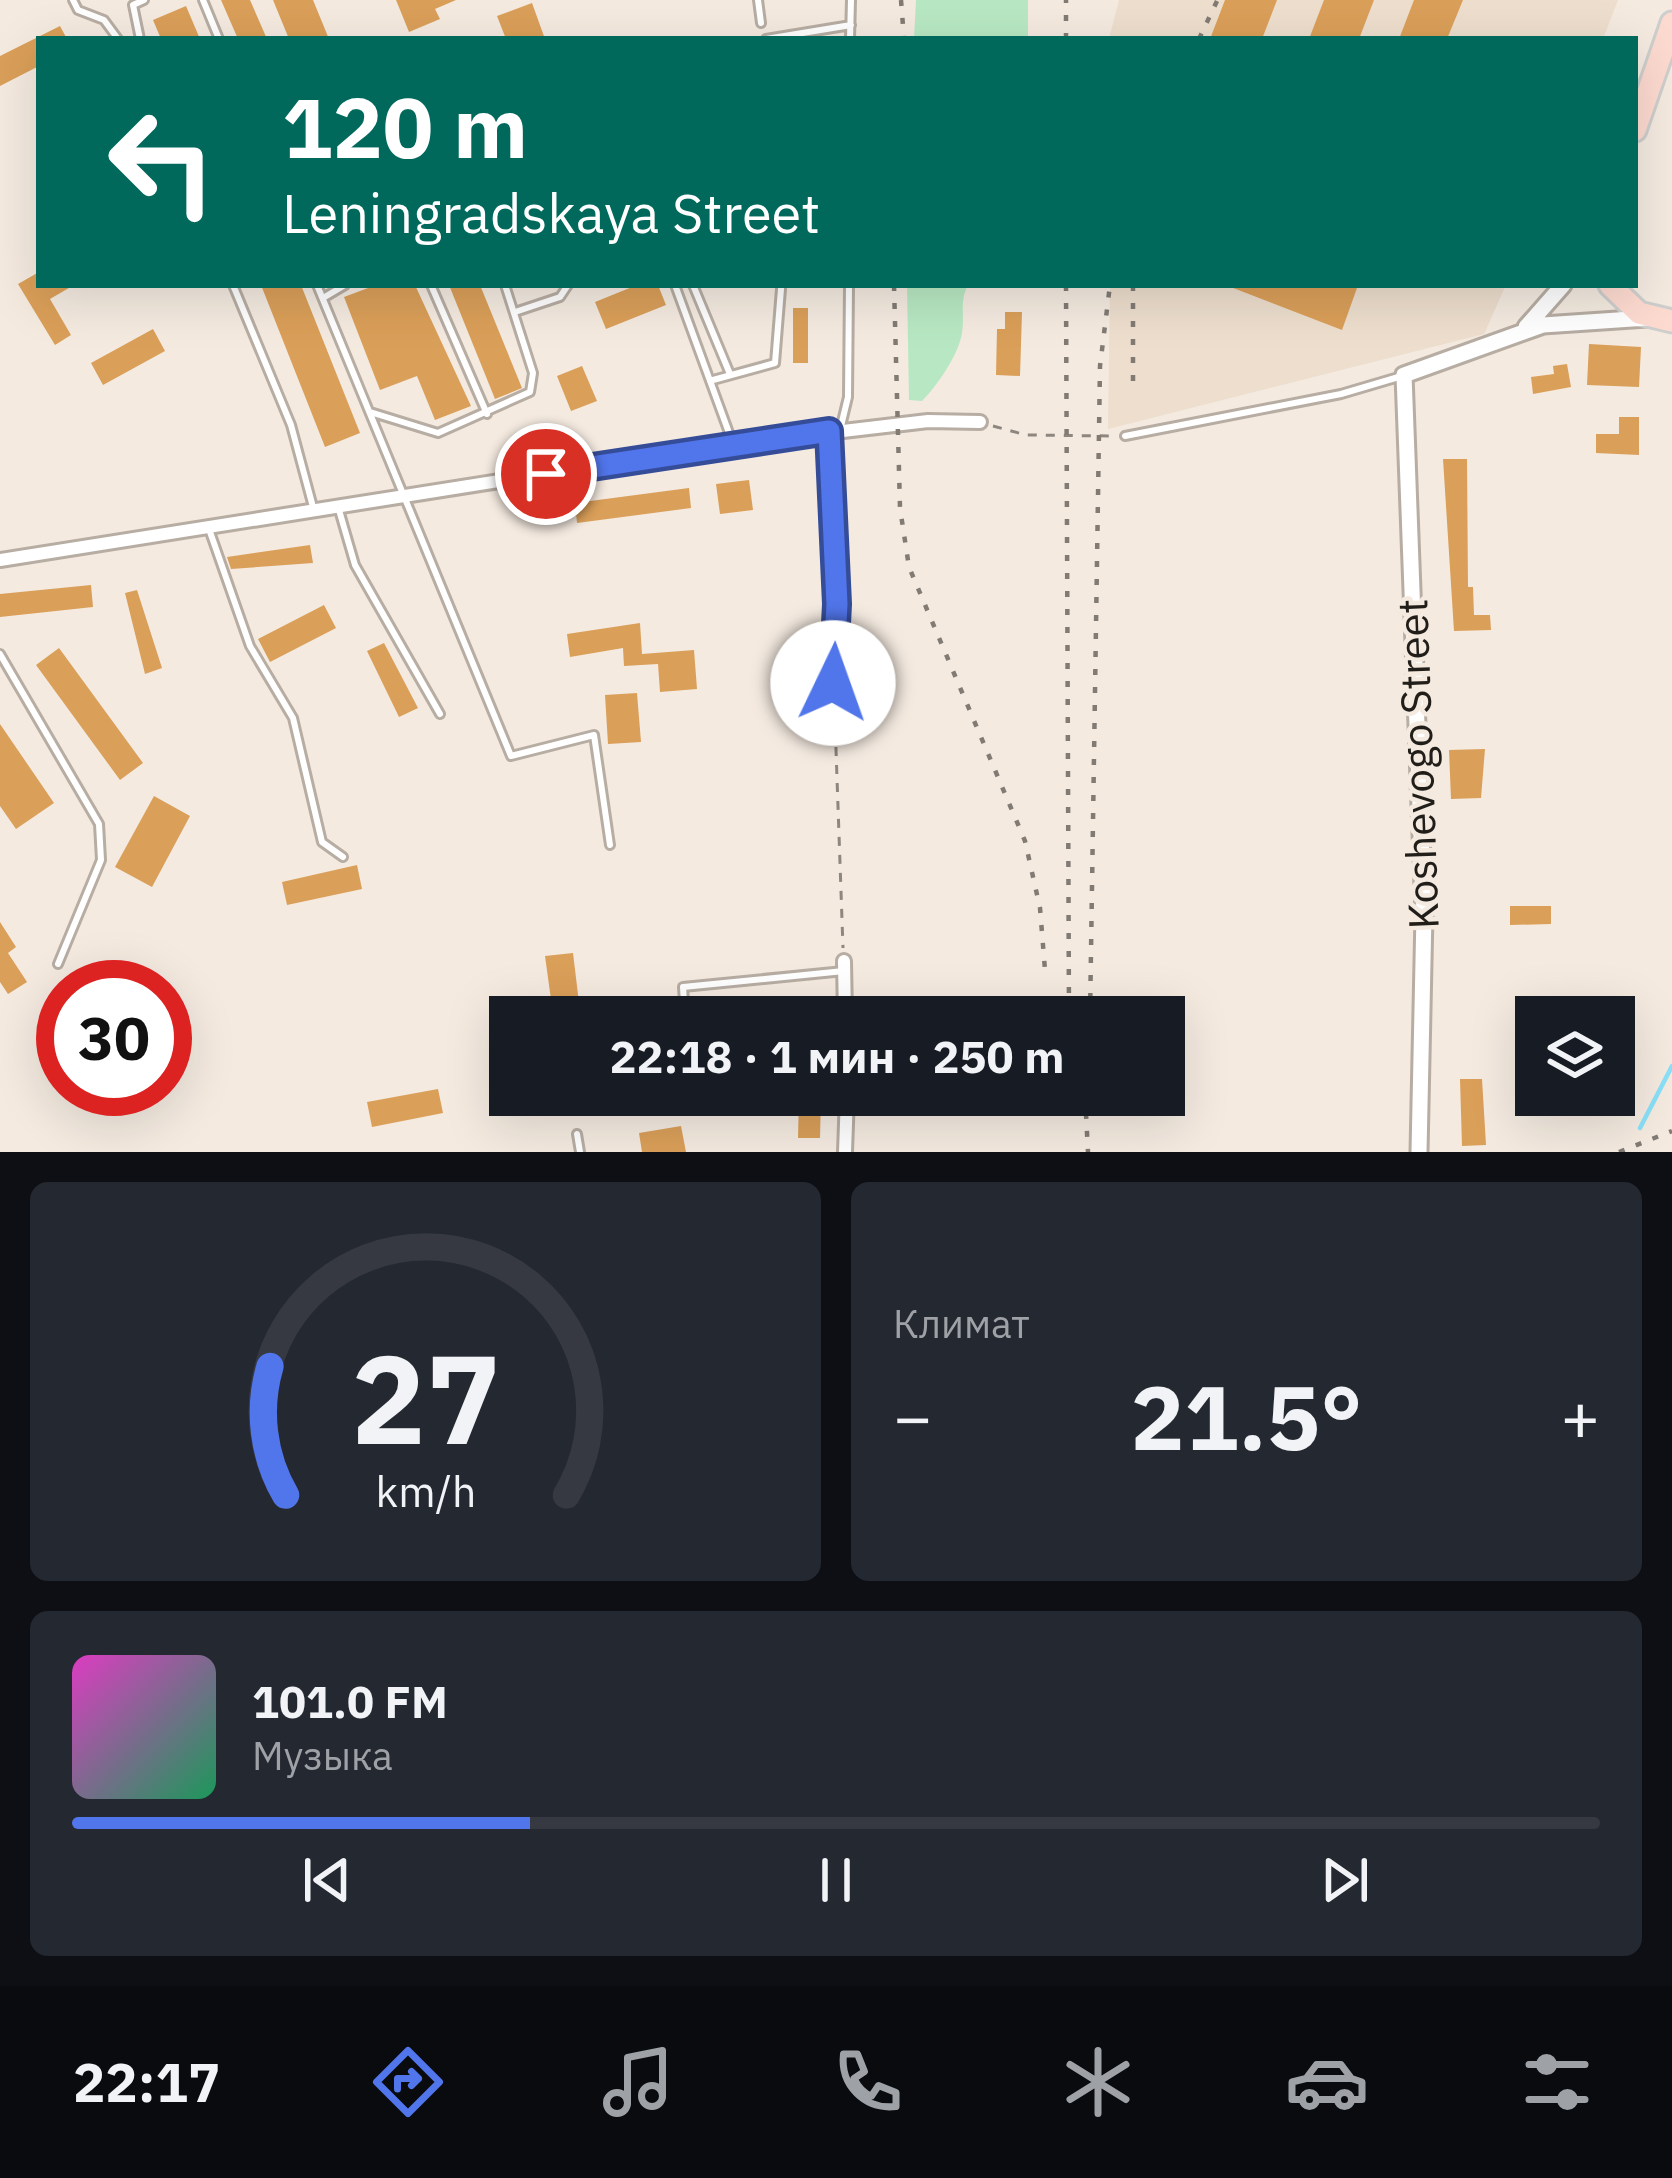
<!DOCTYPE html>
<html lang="ru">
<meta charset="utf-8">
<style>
:root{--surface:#171b24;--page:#242831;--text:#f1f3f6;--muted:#9ea1a6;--line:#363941;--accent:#5175ea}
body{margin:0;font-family:"IBM Plex Sans",sans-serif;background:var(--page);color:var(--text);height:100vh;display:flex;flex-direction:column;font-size:45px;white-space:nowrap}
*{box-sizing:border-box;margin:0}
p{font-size:39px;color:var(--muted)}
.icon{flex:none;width:66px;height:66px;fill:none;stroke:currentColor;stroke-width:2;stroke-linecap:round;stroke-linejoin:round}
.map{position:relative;height:1152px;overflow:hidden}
.drawer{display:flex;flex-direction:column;gap:30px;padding:30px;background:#0d0f14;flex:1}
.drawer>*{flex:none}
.top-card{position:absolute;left:36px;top:36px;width:1602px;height:252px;border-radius:0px;box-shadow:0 12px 48px #0002;background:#00695c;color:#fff;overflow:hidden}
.tools{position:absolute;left:1515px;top:996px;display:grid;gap:24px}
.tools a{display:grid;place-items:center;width:120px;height:120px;border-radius:0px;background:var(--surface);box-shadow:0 12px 48px #0002;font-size:60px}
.speed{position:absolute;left:36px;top:960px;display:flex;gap:24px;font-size:60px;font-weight:700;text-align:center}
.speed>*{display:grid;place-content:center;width:156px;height:156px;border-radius:50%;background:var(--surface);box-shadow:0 12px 48px #0002;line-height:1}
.speed .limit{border:18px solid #d22;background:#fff;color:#111}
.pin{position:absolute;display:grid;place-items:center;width:102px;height:102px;color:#fff;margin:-51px;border:6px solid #fff;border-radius:50%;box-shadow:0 3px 12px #0007}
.me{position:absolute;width:132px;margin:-66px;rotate:3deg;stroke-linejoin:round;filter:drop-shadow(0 0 9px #0008)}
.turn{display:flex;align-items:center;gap:42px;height:252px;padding:0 48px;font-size:54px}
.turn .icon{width:156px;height:156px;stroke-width:2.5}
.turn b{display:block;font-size:84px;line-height:102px}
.big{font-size:90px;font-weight:800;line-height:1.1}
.drawer .tile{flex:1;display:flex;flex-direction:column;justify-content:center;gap:18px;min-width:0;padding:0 42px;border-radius:18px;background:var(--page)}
.drawer .dial{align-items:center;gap:0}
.dial svg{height:312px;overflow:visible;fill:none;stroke:var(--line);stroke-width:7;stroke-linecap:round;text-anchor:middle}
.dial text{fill:var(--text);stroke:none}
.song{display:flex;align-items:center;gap:36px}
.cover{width:144px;height:144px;border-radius:18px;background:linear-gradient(135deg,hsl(310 70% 55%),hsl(150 70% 35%))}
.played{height:12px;border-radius:6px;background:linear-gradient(90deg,var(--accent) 30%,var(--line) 30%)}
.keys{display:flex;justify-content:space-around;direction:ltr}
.heat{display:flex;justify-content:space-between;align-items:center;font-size:66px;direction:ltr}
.drawer .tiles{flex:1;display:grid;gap:30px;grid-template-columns:1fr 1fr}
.tile:last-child{grid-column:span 2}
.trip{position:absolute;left:489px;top:996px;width:696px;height:120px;border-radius:0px;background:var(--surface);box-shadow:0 12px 48px #0002;font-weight:800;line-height:120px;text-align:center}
.tabs{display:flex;height:192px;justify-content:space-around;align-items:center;background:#090b0e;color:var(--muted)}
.tabs .icon{width:84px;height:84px}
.tabs .selected{color:var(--accent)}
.tabs b{font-size:54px;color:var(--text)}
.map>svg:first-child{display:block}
.built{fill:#eddecd}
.green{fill:#b8e8c3}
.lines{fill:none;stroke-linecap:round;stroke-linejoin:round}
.stream{stroke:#89e0f7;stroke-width:4.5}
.building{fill:#da9f59}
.service-casing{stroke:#b7ada3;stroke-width:12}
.minor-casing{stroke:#b7ada3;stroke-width:18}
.tertiary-casing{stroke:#b7ada3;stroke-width:21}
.primary-casing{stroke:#cececd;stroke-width:27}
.path{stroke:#8d8780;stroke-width:3;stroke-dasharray:9 9;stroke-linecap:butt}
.service{stroke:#fff;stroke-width:6}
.minor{stroke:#fff;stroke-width:12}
.tertiary{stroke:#fff;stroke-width:15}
.primary{stroke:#fddad0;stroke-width:21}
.rail{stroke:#817b74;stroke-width:4.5;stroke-dasharray:6 12;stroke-linecap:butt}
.route-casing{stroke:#354c98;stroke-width:30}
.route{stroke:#5175ea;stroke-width:21}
.labels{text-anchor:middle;stroke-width:9;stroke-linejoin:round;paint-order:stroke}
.street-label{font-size:42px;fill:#211e1a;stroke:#f4eae0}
</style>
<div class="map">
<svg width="1672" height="1152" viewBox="0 0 1672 1152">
<rect width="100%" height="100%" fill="#f4eae0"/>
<!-- built -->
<path class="built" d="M1119 0H1618L1603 39H1109Z
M1110 285H1506L1484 334 1108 429Z"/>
<!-- green -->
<path class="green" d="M916 0H1028V39H914Z
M907 285H968C959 302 965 315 962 333 959 354 937 386 922 401L909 400Z"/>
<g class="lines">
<!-- stream -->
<path class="stream" d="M1640 1128 1672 1066"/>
</g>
<!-- building -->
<path class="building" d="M221 0H250L267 39H238Z
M273 0H313L329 39H289Z
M396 0H456L435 9 440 19 409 32Z
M1225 0H1277L1262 39H1210Z
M1324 0H1374L1359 39H1309Z
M1414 0H1463L1447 39H1399Z
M532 3 545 39H506L497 16Z
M186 6 200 39H161L153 20Z
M60 26 67 39H39V66L0 86V56Z
M39 272V285H74L50 299 71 335 55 345 18 284Z
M261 285H301L360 433 325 447Z
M376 285H415L471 406 435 420 417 376 380 390 344 297Z
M449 285H480L522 388 495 399Z
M637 285H658L666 305 606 329 595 302Z
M1349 285 1357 288 1342 330 1228 286Z
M793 308H808V363H793Z
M1005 312H1022L1020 376 996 375 997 329H1005Z
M153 329 165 351 103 385 91 363Z
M1589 344 1641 347 1639 387 1587 385Z
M1567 364 1571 387 1533 394 1531 377 1554 374 1553 366Z
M582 366 597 401 571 411 557 376Z
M1619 417H1639V455L1596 453V434H1619Z
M1443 459H1467L1468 587H1473L1474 615H1490L1491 630 1454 631Z
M749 480 753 510 720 514 716 484Z
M689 488 691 508 577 523 575 503Z
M310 545 313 563 231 569 227 557Z
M91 585 93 607 0 617V594Z
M137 590 162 668 145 674 125 593Z
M324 605 336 628 270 662 258 639Z
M640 623 642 654 694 650 697 689 660 692 658 664 624 666 623 648 570 657 567 634Z
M384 643 418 708 399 717 367 651Z
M59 648 143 763 120 780 36 665Z
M637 693 641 742 608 744 605 695Z
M0 724 54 803 16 829 0 806Z
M1485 749 1481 798 1451 799 1449 750Z
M154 796 190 816 152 887 115 867Z
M357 865 362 889 287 905 282 882Z
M1510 906H1551V924L1510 925Z
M0 922 16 947 8 953 27 982 8 994 0 982Z
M573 953 580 1011 553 1014 545 956Z
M1460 1079H1482L1486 1145 1462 1146Z
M438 1089 443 1113 372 1127 367 1102Z
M799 1096H821L820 1138H798Z
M681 1126 686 1152H642L639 1133Z"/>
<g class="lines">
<defs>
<path id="service" d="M73 0 78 10 104 20 118 39
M203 0 219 39
M758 0 761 23
M140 39 133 5 144 0
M766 39 851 25
M850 39 851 0
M233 285 291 425 313 507
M317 285 511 756 594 735 610 845
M431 285 487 414
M675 285 732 441
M693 285 730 374
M323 298 345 285
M515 312 560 297 568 285
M713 380 775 363 781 289
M370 412 438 433 530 392 533 373 505 285
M840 430 848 397 849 285
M1125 436 1341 394 1402 376
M339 510 355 565 440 714
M209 529 250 646 293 718 322 842 343 857
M0 654 99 824 101 860 58 964
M685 1017 683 987 844 971
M577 1134 580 1152"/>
<path id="minor" d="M829 432 837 604 833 683
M0 560 733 444 928 421 980 422
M844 961 845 1017
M845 1152 847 1095"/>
<path id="tertiary" d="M1526 327 1563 285
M1419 1152 1424 914 1404 375 1543 325 1647 318"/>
<path id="primary" d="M1635 130 1672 23
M1610 285 1639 313 1672 321"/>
</defs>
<!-- service casing -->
<use href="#service" class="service-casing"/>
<!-- minor casing -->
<use href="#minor" class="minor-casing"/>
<!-- tertiary casing -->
<use href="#tertiary" class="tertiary-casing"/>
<!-- primary casing -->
<use href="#primary" class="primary-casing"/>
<!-- path -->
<path class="path" d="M993 426 1026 435 1114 436
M834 693 843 948"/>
<!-- service -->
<use href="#service" class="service"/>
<!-- minor -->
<use href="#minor" class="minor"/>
<!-- tertiary -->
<use href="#tertiary" class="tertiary"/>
<!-- primary -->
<use href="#primary" class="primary"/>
<!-- rail -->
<path class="rail" d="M901 0 904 39
M1066 39V0
M1199 39 1217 1
M894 285 900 508 909 567 1025 841 1040 908 1045 970
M1066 285 1069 1017
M1133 285V388
M1090 1017 1100 366 1110 285
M1085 1095 1088 1152
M1619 1152 1672 1131"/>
</g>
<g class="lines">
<defs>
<path id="route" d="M546 474 829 431 837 604 833 683"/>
</defs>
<!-- route casing -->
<use href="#route" class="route-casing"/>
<!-- route -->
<use href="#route" class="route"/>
</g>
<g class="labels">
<!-- street labels -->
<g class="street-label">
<text transform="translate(1418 764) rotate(-92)" y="15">Koshevogo Street</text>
</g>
</g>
</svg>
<div class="tools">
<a><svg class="icon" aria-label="layers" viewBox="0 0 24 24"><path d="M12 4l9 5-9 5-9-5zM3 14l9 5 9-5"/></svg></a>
</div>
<div class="speed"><div class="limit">30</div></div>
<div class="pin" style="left:546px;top:474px;background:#d93025"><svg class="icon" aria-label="arrive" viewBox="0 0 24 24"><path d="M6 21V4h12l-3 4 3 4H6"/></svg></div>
<svg class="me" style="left:833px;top:683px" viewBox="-20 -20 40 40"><circle r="19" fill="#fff"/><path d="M0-13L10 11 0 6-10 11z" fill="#5175ea"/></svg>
<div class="trip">22:18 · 1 мин · 250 m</div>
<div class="top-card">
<div class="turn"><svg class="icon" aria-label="left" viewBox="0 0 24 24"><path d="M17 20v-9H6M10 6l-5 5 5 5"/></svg><div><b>120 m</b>Leningradskaya Street</div></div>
</div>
</div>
<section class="drawer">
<div class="tiles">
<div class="tile dial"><svg viewBox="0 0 100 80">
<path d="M14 69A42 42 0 1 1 86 69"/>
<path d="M14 69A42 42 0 0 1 10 36" stroke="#5175ea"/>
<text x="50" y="56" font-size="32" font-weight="700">27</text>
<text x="50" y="72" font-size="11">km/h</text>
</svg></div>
<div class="tile"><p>Климат</p>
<div class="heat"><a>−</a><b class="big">21.5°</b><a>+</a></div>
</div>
<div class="tile">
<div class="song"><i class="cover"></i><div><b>101.0 FM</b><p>Музыка</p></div></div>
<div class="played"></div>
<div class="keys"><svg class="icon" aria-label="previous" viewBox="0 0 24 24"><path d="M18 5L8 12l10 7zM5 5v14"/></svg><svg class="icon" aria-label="pause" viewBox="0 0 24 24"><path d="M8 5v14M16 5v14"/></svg><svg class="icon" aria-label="next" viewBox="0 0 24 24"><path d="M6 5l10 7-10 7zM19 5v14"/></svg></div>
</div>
</div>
</section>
<nav class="tabs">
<b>22:17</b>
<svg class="icon selected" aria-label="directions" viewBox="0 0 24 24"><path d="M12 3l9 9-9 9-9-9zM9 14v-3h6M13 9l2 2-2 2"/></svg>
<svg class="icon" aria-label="music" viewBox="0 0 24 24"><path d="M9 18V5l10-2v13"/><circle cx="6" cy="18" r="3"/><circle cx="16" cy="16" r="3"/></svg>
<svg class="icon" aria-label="phone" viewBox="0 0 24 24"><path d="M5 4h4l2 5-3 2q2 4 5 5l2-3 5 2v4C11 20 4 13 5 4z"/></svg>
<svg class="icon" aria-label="climate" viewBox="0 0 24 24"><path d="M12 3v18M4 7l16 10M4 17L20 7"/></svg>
<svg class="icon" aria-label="car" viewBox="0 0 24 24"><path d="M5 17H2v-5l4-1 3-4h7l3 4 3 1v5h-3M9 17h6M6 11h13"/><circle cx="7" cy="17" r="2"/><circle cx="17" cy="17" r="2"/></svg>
<svg class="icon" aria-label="filters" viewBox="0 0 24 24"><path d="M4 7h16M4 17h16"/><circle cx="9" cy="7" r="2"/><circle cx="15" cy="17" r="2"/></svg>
</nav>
